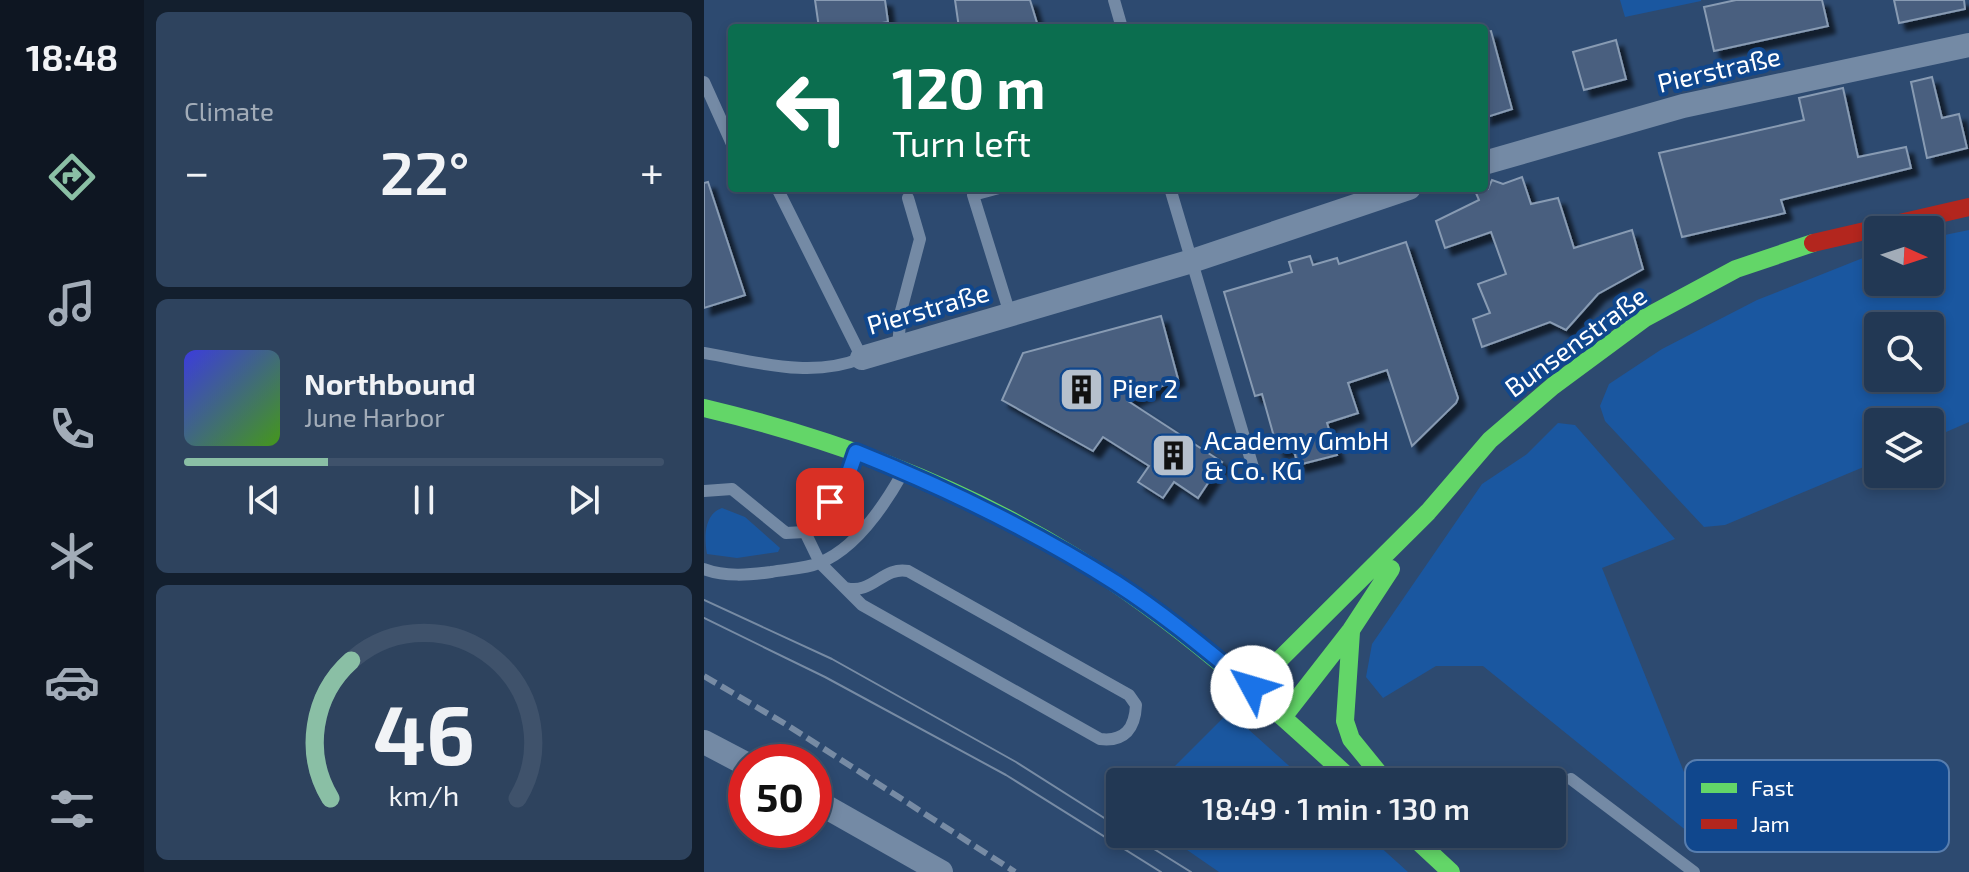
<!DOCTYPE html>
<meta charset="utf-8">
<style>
:root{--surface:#223854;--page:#2e435e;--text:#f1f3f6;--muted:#a2acb8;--line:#3f526b;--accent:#8abfa5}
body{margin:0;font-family:"Exo 2",sans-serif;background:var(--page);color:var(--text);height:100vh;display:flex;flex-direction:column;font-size:30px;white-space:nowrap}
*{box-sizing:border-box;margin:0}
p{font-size:26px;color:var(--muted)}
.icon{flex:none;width:44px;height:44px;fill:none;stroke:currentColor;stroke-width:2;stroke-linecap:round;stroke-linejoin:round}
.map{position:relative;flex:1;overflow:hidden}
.panel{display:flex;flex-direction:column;gap:12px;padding:12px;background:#131f2e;width:560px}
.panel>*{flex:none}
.hud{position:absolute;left:24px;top:24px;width:760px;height:168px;border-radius:8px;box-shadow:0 4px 12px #0003,0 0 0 2px var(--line);background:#0b6e4f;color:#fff;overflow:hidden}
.needle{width:52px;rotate:93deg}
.controls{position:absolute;left:1160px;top:216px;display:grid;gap:16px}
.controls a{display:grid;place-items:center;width:80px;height:80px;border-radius:8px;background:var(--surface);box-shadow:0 4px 12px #0003,0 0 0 2px var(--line);font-size:40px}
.speed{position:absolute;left:24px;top:744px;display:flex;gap:16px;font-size:40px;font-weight:700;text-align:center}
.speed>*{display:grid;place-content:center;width:104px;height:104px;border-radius:50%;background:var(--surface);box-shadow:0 4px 12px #0003,0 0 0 2px var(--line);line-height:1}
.speed .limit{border:12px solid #d22;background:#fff;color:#111}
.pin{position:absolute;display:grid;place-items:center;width:68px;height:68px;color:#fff;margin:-34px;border-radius:16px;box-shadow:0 4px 12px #0006}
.me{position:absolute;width:88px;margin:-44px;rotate:309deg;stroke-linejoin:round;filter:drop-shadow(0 0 6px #0008)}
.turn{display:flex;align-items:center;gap:28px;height:168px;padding:0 32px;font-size:36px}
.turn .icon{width:104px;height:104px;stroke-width:2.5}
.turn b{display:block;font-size:56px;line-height:68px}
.big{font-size:60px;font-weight:600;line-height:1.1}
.panel .card{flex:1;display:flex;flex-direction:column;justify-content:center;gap:12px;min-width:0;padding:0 28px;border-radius:12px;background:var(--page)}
.panel .dial{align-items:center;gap:0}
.dial svg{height:208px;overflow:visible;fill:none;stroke:var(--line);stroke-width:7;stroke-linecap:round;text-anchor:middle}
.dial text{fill:var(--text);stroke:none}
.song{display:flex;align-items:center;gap:24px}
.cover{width:96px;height:96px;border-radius:12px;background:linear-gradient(135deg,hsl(240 70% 55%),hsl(100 70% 35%))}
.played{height:8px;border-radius:4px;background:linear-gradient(90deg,var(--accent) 30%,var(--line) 30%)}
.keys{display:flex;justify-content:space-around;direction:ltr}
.heat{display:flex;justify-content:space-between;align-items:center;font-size:44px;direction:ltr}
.trip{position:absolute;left:402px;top:768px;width:460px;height:80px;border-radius:8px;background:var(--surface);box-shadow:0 4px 12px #0003,0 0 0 2px var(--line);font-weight:600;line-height:80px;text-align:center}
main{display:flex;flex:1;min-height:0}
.dock{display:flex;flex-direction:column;width:144px;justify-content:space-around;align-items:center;background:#0e1622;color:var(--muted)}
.dock .icon{width:56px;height:56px}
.dock .selected{color:var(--accent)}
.dock b{font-size:36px;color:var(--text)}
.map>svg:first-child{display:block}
.green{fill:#1a57a0;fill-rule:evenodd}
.building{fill:#485f7f;stroke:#889bb3;stroke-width:2;filter:url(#shadow)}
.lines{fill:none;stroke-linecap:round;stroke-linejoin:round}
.lane{stroke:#748aa5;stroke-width:12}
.street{stroke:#748aa5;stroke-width:24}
.fast{stroke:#63d668;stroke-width:18}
.jam{stroke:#b3261e;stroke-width:18}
.tram{stroke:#778ba4;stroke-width:2}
.rail{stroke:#778ba4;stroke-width:6;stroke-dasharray:14 6;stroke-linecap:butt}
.route-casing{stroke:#114b97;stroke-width:20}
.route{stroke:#1a73e8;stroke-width:14}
.labels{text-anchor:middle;stroke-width:8;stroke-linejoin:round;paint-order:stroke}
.street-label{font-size:26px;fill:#fff;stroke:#10478d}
.poi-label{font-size:26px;fill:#fff;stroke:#10478d;text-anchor:start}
.key{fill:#10478d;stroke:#587eaf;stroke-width:2}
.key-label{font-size:22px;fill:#fff}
</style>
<main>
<nav class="dock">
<b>18:48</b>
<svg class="icon selected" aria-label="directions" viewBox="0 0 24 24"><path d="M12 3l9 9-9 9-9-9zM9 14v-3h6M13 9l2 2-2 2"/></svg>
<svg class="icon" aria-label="music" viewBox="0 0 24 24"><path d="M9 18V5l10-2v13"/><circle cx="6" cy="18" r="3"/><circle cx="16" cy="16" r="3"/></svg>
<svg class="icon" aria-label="phone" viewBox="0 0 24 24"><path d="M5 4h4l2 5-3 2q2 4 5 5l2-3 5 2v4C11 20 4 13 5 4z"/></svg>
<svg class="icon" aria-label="climate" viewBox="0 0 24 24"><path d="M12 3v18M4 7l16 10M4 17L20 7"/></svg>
<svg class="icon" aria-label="car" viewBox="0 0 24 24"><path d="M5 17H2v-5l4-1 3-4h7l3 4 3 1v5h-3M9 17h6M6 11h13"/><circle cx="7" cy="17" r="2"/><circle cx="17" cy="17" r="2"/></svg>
<svg class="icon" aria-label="filters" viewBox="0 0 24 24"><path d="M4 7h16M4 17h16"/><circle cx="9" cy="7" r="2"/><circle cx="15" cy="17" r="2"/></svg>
</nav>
<section class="panel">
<div class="card"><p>Climate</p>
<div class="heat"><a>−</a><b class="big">22°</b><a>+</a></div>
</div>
<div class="card">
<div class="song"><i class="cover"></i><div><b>Northbound</b><p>June Harbor</p></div></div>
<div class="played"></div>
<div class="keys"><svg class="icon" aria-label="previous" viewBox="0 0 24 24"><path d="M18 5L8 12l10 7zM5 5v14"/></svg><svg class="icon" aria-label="pause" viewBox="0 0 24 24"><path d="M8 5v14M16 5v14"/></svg><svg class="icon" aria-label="next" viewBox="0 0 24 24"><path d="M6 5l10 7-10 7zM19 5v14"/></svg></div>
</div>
<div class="card dial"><svg viewBox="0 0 100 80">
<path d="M14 69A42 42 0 1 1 86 69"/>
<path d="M14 69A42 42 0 0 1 22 16" stroke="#8abfa5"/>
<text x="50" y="56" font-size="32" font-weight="700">46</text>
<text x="50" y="72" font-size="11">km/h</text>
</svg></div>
</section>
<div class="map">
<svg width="1265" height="872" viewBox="0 0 1265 872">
<defs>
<filter id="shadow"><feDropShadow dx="7" dy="7" stdDeviation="2" flood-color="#0009"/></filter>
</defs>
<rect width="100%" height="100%" fill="#2d4a70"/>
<!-- green -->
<path class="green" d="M916 0H997V1L921 17Z
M1265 230V422L1226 439V422H1174V461L1021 525 1000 527 901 421 896 406 905 384 958 349 1053 300 1174 252V282H1226V238ZM1226 326V378H1174V326Z
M854 423 871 425 971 539 898 568 996 812V822L984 832 779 666H732L679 698 662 677 668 644 778 484 823 454Z
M18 508 41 517 76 548 74 552 33 558 3 554C0 538 0 514 18 508Z
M525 712 603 782H455Z
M460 834H662L704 872H515Z"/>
<!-- building -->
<path class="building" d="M111 0H181L184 22 148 28H115Z
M251 0H326L333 23 315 28H255Z
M1032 0H1118L1124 26 1010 51 1000 7Z
M1190 0H1260L1261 9 1195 23Z
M787 31 808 109 780 118V32Z
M912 40 922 79 880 90 869 52Z
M1228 77 1238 118 1255 114 1263 148 1223 158 1207 82Z
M1139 88 1154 157 1202 147 1207 168 1077 200 1081 213 978 237 955 153 1100 120 1095 98Z
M818 177 827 204 854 198 870 248 928 230 939 269 894 294 862 330 846 322 778 347 769 319 786 313 774 284 802 274 787 232 741 248 732 221 775 200 772 193 784 189 788 180 799 184Z
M4 182 41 295 0 308V183Z
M702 242 754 398 752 403 708 446 683 370 644 383 654 413 623 423 633 455 594 465 589 448 574 451 558 394 551 396 520 292 588 272 585 262 606 256 609 265 633 258 635 264Z
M457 316 474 379 424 401 518 462 494 498 470 482 459 498 434 482 445 466 399 437 389 451 298 400 319 353Z"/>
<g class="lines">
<!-- lane -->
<path class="lane" d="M410 0 418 28
M0 82 28 144
M295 188 269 195 306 314
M466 188 551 474
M194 347 197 311 216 239 204 198
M0 353C54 362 107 379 158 358L73 188
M0 491 28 489 82 533 101 532 141 484 151 455
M101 532 116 563 158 605 396 739C421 742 431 728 432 705L425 695 204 571C179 566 168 595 142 588
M0 569C21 577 45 575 67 572 82 569 101 569 115 563 151 549 180 506 198 474
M867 779 990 872"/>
<!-- street -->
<path class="street" d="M780 163 979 106 1265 45
M158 358 488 261 705 188
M0 742 42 764
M110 800 237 872"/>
<!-- fast -->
<path class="fast" d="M0 408C131 439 257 486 371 557 473 620 562 701 650 782
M647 632 641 721 647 739 682 782
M548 687 724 512 786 440 849 386 941 318 1032 269 1109 243
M580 716 647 630 687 569
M706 834 747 872"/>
<!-- jam -->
<path class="jam" d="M1109 243 1265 207"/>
<!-- tram -->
<path class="tram" d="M0 600 128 659 312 762 416 828
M0 618 121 677 302 775 457 872
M426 834 487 872"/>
<!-- rail -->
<path class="rail" d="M0 676 83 725 311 872"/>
</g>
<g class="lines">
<defs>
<path id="route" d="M126 502 141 484 152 452C242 488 330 531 412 583 460 614 504 651 548 687"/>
</defs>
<!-- route casing -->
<use href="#route" class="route-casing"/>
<!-- route -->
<use href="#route" class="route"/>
</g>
<!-- icons -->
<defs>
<symbol id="building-square" viewBox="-11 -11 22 22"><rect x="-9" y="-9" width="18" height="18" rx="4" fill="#b6c0cd" stroke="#10478d"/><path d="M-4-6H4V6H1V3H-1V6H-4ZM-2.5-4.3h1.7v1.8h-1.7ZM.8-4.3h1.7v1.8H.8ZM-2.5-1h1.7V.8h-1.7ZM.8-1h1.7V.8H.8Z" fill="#111"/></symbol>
</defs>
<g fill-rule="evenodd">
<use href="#building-square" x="352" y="364" width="51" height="51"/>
<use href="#building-square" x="444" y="430" width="51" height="51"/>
</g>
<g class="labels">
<!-- street labels -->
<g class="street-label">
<text transform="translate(1015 70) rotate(-13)" y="9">Pierstraße</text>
<text transform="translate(224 309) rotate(-16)" y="9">Pierstraße</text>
<text transform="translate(872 342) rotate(-36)" y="9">Bunsenstraße</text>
</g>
<!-- poi labels -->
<g class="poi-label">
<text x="408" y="398">Pier 2</text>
<text x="500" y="450">Academy GmbH<tspan x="500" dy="30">&amp; Co. KG</tspan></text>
</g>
</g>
<!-- legend -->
<rect x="981" y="760" width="264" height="92" rx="12" class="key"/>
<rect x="997" y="783" width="36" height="10" fill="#63d668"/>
<rect x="997" y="819" width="36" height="10" fill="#b3261e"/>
<g class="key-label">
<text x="1047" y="796">Fast</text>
<text x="1047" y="832">Jam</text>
</g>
</svg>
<div class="controls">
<a><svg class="needle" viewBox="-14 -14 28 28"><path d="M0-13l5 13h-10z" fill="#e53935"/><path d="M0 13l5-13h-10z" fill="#a2acb8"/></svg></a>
<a><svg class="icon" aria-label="search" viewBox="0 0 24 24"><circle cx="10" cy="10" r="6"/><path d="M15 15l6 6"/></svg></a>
<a><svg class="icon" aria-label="layers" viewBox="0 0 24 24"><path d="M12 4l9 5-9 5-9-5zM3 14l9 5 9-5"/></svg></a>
</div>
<div class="speed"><div class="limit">50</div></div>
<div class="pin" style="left:126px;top:502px;background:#d93025"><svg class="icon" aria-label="arrive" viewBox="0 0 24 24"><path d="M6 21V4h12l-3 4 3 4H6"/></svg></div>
<svg class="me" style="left:548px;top:687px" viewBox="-20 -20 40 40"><circle r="19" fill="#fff"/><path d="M0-13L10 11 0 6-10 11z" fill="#1a73e8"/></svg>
<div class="trip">18:49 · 1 min · 130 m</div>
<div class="hud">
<div class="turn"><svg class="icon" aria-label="left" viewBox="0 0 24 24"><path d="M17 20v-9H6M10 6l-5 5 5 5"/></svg><div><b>120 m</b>Turn left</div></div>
</div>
</div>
</main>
